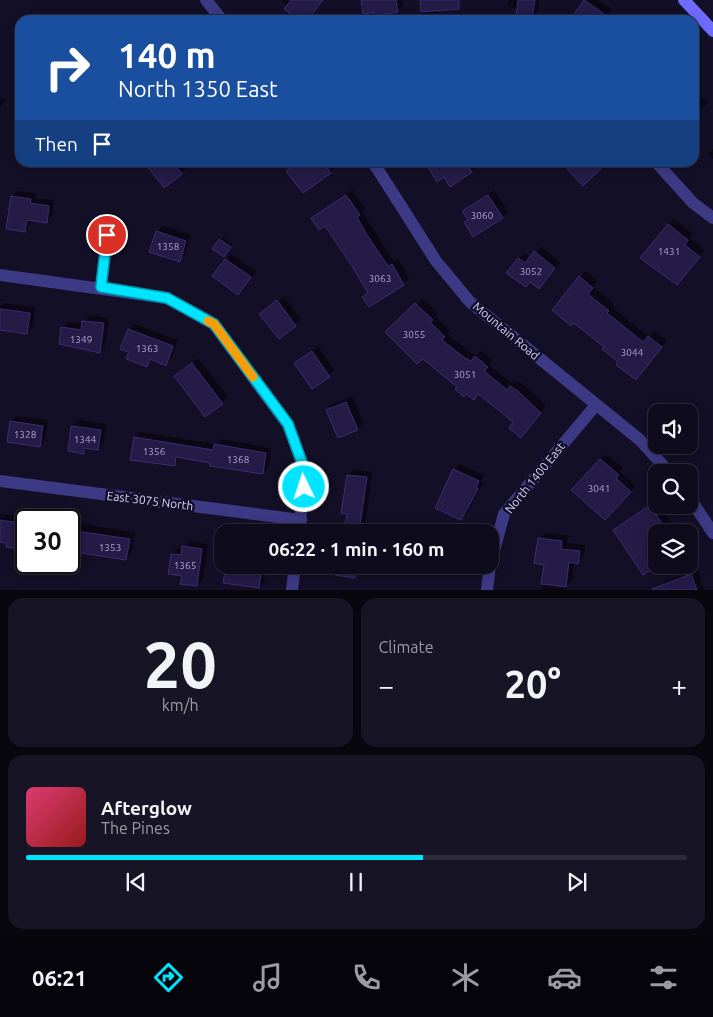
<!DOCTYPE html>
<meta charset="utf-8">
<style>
:root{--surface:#0e0b1c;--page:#171425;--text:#f1f3f6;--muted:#9b9ba3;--line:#2e2b3b;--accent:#00e5ff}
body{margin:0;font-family:Ubuntu,sans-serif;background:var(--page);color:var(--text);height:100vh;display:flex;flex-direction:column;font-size:19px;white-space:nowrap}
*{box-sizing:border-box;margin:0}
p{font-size:16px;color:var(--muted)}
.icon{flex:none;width:28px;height:28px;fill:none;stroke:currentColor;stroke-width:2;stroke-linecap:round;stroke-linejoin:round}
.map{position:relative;height:590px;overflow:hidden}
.panel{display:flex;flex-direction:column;gap:8px;padding:8px;background:#08060f;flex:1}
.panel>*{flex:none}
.banner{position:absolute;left:15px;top:15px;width:684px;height:152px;border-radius:15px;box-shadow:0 2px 12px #0003,0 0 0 1px var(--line);background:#1a4fa0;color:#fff;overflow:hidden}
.buttons{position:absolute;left:648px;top:404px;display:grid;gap:10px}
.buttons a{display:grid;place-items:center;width:50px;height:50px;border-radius:10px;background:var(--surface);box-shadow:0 2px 12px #0003,0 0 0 1px var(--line);font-size:25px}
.speed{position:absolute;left:15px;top:509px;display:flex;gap:10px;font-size:25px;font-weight:700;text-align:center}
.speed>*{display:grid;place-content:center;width:65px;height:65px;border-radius:50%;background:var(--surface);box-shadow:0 2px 12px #0003,0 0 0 1px var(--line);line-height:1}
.speed .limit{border:2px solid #111;border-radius:8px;background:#fff;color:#111}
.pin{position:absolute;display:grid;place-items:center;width:42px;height:42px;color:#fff;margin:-21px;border:2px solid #fff;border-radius:50%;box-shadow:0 1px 5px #0007}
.me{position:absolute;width:55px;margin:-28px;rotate:356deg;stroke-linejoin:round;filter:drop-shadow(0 0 4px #0008)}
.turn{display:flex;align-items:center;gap:18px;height:105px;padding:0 20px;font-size:22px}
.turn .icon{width:65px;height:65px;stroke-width:2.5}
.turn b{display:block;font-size:35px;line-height:42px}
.then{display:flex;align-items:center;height:48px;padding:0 20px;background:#0003;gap:10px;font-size:19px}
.big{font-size:38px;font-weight:700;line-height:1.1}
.panel .widget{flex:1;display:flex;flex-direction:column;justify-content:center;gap:8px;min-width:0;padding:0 18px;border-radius:15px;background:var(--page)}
.panel .dial{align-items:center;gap:0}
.dial b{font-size:65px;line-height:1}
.song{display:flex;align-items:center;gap:15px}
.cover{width:60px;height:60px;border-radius:8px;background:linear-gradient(135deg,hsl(340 70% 55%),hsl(0 70% 35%))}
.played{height:5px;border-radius:2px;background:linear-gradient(90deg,var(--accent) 60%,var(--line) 60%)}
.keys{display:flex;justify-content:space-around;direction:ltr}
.heat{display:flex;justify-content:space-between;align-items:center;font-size:28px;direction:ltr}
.panel .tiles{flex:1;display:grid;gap:8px;grid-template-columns:1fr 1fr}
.widget:last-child{grid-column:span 2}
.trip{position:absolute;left:214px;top:524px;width:285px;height:50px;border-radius:15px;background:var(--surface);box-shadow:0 2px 12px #0003,0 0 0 1px var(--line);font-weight:700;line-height:50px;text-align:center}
.menu{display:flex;height:80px;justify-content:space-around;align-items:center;background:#06040b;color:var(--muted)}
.menu .icon{width:35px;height:35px}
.menu .selected{color:var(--accent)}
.menu b{font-size:22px;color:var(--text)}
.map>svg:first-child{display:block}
.shadow{fill:#0007}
.building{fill:#241b47;stroke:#3b2d73}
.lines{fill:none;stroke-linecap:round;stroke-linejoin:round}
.minor{stroke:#3d3a85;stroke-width:12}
.tertiary{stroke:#3d3a85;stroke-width:12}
.secondary{stroke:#6f6bff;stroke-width:12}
.route-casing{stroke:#0095a6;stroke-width:12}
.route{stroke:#00e5ff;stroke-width:9}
.slow{stroke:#f59e0b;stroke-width:9}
.labels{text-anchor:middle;stroke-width:5;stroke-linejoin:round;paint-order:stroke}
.number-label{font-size:10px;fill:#aca6d1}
.street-label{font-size:12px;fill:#d9d4ff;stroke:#130f26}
</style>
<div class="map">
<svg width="713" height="590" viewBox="0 0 713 590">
<rect width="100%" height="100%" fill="#130f26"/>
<!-- shadow -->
<path class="shadow" d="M281 0H323L306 20H302Z
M362 0H402L403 5 397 11Z
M421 0H456L437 10V20H422Z
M508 0H539L538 11 532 17 518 8 507 6Z
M586 0H598L612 9 604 20H571Z
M694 88 707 103 696 114 701 119 694 126Z
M0 97 5 100 0 108Z
M713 149V159L708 155Z
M146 162H183L187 168 181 173Z
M298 162H333L336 166 330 172Z
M434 162H475L477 165 471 171 444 176Z
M352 190 365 208 362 211 394 262 398 259 409 278 403 284 364 297 369 292 326 224 312 218Z
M494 190 508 212 502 217 465 223 469 219 464 211Z
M18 191 36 193 35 198 54 200 52 216 46 222 31 220 30 225 25 231 12 196Z
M674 219 693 234 689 238 705 250 682 278 668 225Z
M163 226 191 235 185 254 179 260 157 232Z
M223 237 232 244 226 253 214 248Z
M541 246 560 262 545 281 519 259 525 253 531 258Z
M231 254 256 271 238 293 214 276Z
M586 271 598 281 593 287 614 304 612 307 649 337 655 331 667 341 641 372 620 362 605 347 580 277Z
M284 296 301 319 279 337 261 314Z
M422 299 438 313 435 316 450 331 447 334 471 353 477 355 481 351 493 360 489 365 513 384 517 381 524 385 546 406 527 430 479 393 459 387 387 332Z
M4 303 35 307 33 326 27 332 0 329V306Z
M90 315 109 318 105 346 100 352 80 349V346L62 328 68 322 83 324Z
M135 324 178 340 172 358 166 364 152 359 146 365 130 352 129 329Z
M318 346 334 370 329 376 296 363Z
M198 358 228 397 222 403 176 376Z
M352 397 364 423 358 429 339 437 328 410 333 404Z
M17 416 48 420 45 440 39 446 11 422Z
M79 420 107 424 104 443 98 449 88 448 83 452 69 450 73 426Z
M140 432 216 444 221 439 271 448 268 467 262 473 180 456 174 465 135 437Z
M606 454 623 468 620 471 636 486 605 518 573 490Z
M460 464 484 475 481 482 483 483 467 513 461 519 437 507 454 470Z
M354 469 372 472 365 527 384 530V532H345L348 513V475Z
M655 501 673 525 670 529 673 532H656V564L644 573 614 530Z
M0 514 44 520H26V548L7 546 8 542 0 541Z
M69 521 135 533 131 553 126 559 80 551 69 552Z
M545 533 568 535 567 543 585 545 584 556 578 562H574L572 580 567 585V590H542L545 563 540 539Z
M189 541 208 544 203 579 197 585 183 575 172 554 178 548 183 549Z
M227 565H267L264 581 259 587Z
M337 565H361L360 571 354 577Z
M697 569 704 590H662L660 586 666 581Z"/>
<!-- building -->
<path class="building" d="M291 0H323L307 20H298L284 9Z
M361 0H396L398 12 374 16V12L363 14Z
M420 0H459V9L421 12Z
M518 0H535L532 18 516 16Z
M584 0 613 20H570Z
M144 162H173L182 174 164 188Z
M298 162H323L331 173 303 193 286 171Z
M435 162H466L472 172 450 187 444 177 437 182 428 167Z
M561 162H608L583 186Z
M346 195 360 215 357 217 367 235 388 266 392 264 404 285 369 307 362 297 368 293 352 266 325 226 319 230 311 218Z
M488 195 503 218 473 237 464 222 468 220 462 211Z
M11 196 31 199 30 203 49 206 47 223 27 220 25 232 6 229Z
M668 224 688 240 685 245 700 257 677 285 640 258Z
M156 231 186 241 180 262 149 252Z
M219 239 231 247 224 257 212 249Z
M534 251 555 268 539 289 530 282 526 287 506 273 518 258 525 263Z
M225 259 251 277 238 295 212 276Z
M579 276 593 288 588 294 609 311 607 313 643 342 648 336 662 347 636 380 616 365 618 362 602 349 604 347 574 323 571 326 552 310Z
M277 300 296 326 279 339 259 314Z
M415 303 433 320 430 322 445 337 442 340 465 358 471 361 475 356 488 367 484 371 507 390 510 386 518 391 541 413 521 438 509 428 513 422 478 394 474 400 466 394 464 397 455 389 457 387 423 359 417 364 385 332Z
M0 309 30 313 27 334 0 330Z
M82 321 104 323 100 353 59 344 61 327 81 330Z
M128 329 173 346 166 366 150 359 147 367 126 359 129 352 120 349Z
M312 351 330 377 312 389 294 363Z
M192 363 223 404 205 417 174 376Z
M346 402 358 430 338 438 326 410Z
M10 421 43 426 40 447 7 442Z
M71 426 101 430 98 450 84 448V454L68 451Z
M134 437 213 450 214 444 266 453 263 474 210 466V463L176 457 175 466 130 460Z
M600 459 619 475 616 478 631 492 605 520 571 490Z
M453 469 479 481 476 488 478 489 461 520 435 508Z
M347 475 367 477 359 532H344L347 514 341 513Z
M649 506 669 532H656V566L643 575 613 530Z
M0 520 25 524 21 549 6 547V543L0 542Z
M69 530 130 539 126 560 69 551Z
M538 538 562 541 561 549 580 551 578 564 569 562 566 587 541 584 544 565 534 563Z
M182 546 202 549 197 586 180 584 182 576 168 574 171 554 181 555Z
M226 565H248L262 568 259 588 223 583Z
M336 565H357L355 578 335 575Z
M691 574 697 590H653L652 589Z"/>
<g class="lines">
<!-- minor -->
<path class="minor" d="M656 162 693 203 713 218
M0 275 167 298 214 324 288 425 305 471 299 532
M101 287 109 221
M0 481 301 520
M292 590 295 565
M487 590 490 565 504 514 596 405"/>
<!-- tertiary -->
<path class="tertiary" d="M206 0 222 20
M373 162 436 261 470 302 640 440 669 472
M689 497 713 533"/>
<!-- secondary -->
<path class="secondary" d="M684 0 713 31"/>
</g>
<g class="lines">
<defs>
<path id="route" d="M107 235 101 287 167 298 214 324 288 424 305 471 304 487"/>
</defs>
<!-- route casing -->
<use href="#route" class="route-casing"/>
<!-- route -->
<use href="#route" class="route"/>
<!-- slow -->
<path class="slow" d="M208 321 214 324 253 377"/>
</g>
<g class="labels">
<!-- number labels -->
<g class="number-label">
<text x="482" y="219">3060</text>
<text x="168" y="250">1358</text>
<text x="669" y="255">1431</text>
<text x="531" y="275">3052</text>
<text x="380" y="282">3063</text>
<text x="414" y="338">3055</text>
<text x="81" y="343">1349</text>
<text x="147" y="352">1363</text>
<text x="632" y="356">3044</text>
<text x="465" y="378">3051</text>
<text x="25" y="438">1328</text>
<text x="85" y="443">1344</text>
<text x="154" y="455">1356</text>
<text x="238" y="463">1368</text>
<text x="599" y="492">3041</text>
<text x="110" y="551">1353</text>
<text x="185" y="569">1365</text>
</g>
<!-- street labels -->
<g class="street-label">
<text transform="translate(506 331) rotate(40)" y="4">Mountain Road</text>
<text transform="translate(535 478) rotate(-51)" y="4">North 1400 East</text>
<text transform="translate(150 501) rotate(7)" y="4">East 3075 North</text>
</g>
</g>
</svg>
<div class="buttons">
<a><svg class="icon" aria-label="sound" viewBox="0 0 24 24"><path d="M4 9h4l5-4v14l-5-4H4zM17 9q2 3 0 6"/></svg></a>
<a><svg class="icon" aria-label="search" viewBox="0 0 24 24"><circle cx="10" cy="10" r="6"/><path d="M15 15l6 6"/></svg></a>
<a><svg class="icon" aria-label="layers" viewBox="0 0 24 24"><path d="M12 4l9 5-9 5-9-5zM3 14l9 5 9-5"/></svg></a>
</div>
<div class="speed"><div class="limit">30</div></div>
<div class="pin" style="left:107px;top:235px;background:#d93025"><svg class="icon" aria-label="arrive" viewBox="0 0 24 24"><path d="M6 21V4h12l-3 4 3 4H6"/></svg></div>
<svg class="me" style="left:304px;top:487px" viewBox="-20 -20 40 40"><circle r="17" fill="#00e5ff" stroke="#fff" stroke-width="3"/><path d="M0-11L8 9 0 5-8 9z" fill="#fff"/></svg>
<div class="trip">06:22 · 1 min · 160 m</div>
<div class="banner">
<div class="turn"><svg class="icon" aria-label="right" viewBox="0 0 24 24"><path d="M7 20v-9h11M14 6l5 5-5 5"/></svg><div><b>140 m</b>North 1350 East</div></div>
<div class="then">Then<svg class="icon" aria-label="arrive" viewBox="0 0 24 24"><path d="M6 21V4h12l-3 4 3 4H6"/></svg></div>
</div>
</div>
<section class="panel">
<div class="tiles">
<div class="widget dial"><b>20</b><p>km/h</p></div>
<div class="widget"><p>Climate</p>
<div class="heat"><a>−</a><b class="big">20°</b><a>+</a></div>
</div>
<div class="widget">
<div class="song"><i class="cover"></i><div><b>Afterglow</b><p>The Pines</p></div></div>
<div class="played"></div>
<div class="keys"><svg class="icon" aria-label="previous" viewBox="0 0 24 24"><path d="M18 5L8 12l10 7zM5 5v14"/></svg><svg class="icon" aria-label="pause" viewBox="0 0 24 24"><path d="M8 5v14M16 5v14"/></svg><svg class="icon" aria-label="next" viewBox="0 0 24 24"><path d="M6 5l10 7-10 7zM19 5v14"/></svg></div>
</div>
</div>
</section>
<nav class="menu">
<b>06:21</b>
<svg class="icon selected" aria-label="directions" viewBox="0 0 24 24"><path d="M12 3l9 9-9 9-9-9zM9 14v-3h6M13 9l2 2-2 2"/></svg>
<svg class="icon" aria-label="music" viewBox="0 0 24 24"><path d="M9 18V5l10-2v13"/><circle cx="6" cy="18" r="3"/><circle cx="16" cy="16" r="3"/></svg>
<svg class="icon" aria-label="phone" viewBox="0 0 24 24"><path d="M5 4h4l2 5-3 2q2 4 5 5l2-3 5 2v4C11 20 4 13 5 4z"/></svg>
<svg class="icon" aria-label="climate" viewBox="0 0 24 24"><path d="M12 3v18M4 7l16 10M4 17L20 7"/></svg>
<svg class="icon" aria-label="car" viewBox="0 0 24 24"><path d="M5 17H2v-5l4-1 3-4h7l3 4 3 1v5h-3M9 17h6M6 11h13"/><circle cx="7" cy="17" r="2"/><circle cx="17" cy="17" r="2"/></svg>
<svg class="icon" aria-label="filters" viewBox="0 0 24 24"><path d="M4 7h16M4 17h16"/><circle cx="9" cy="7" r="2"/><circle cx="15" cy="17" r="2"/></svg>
</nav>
